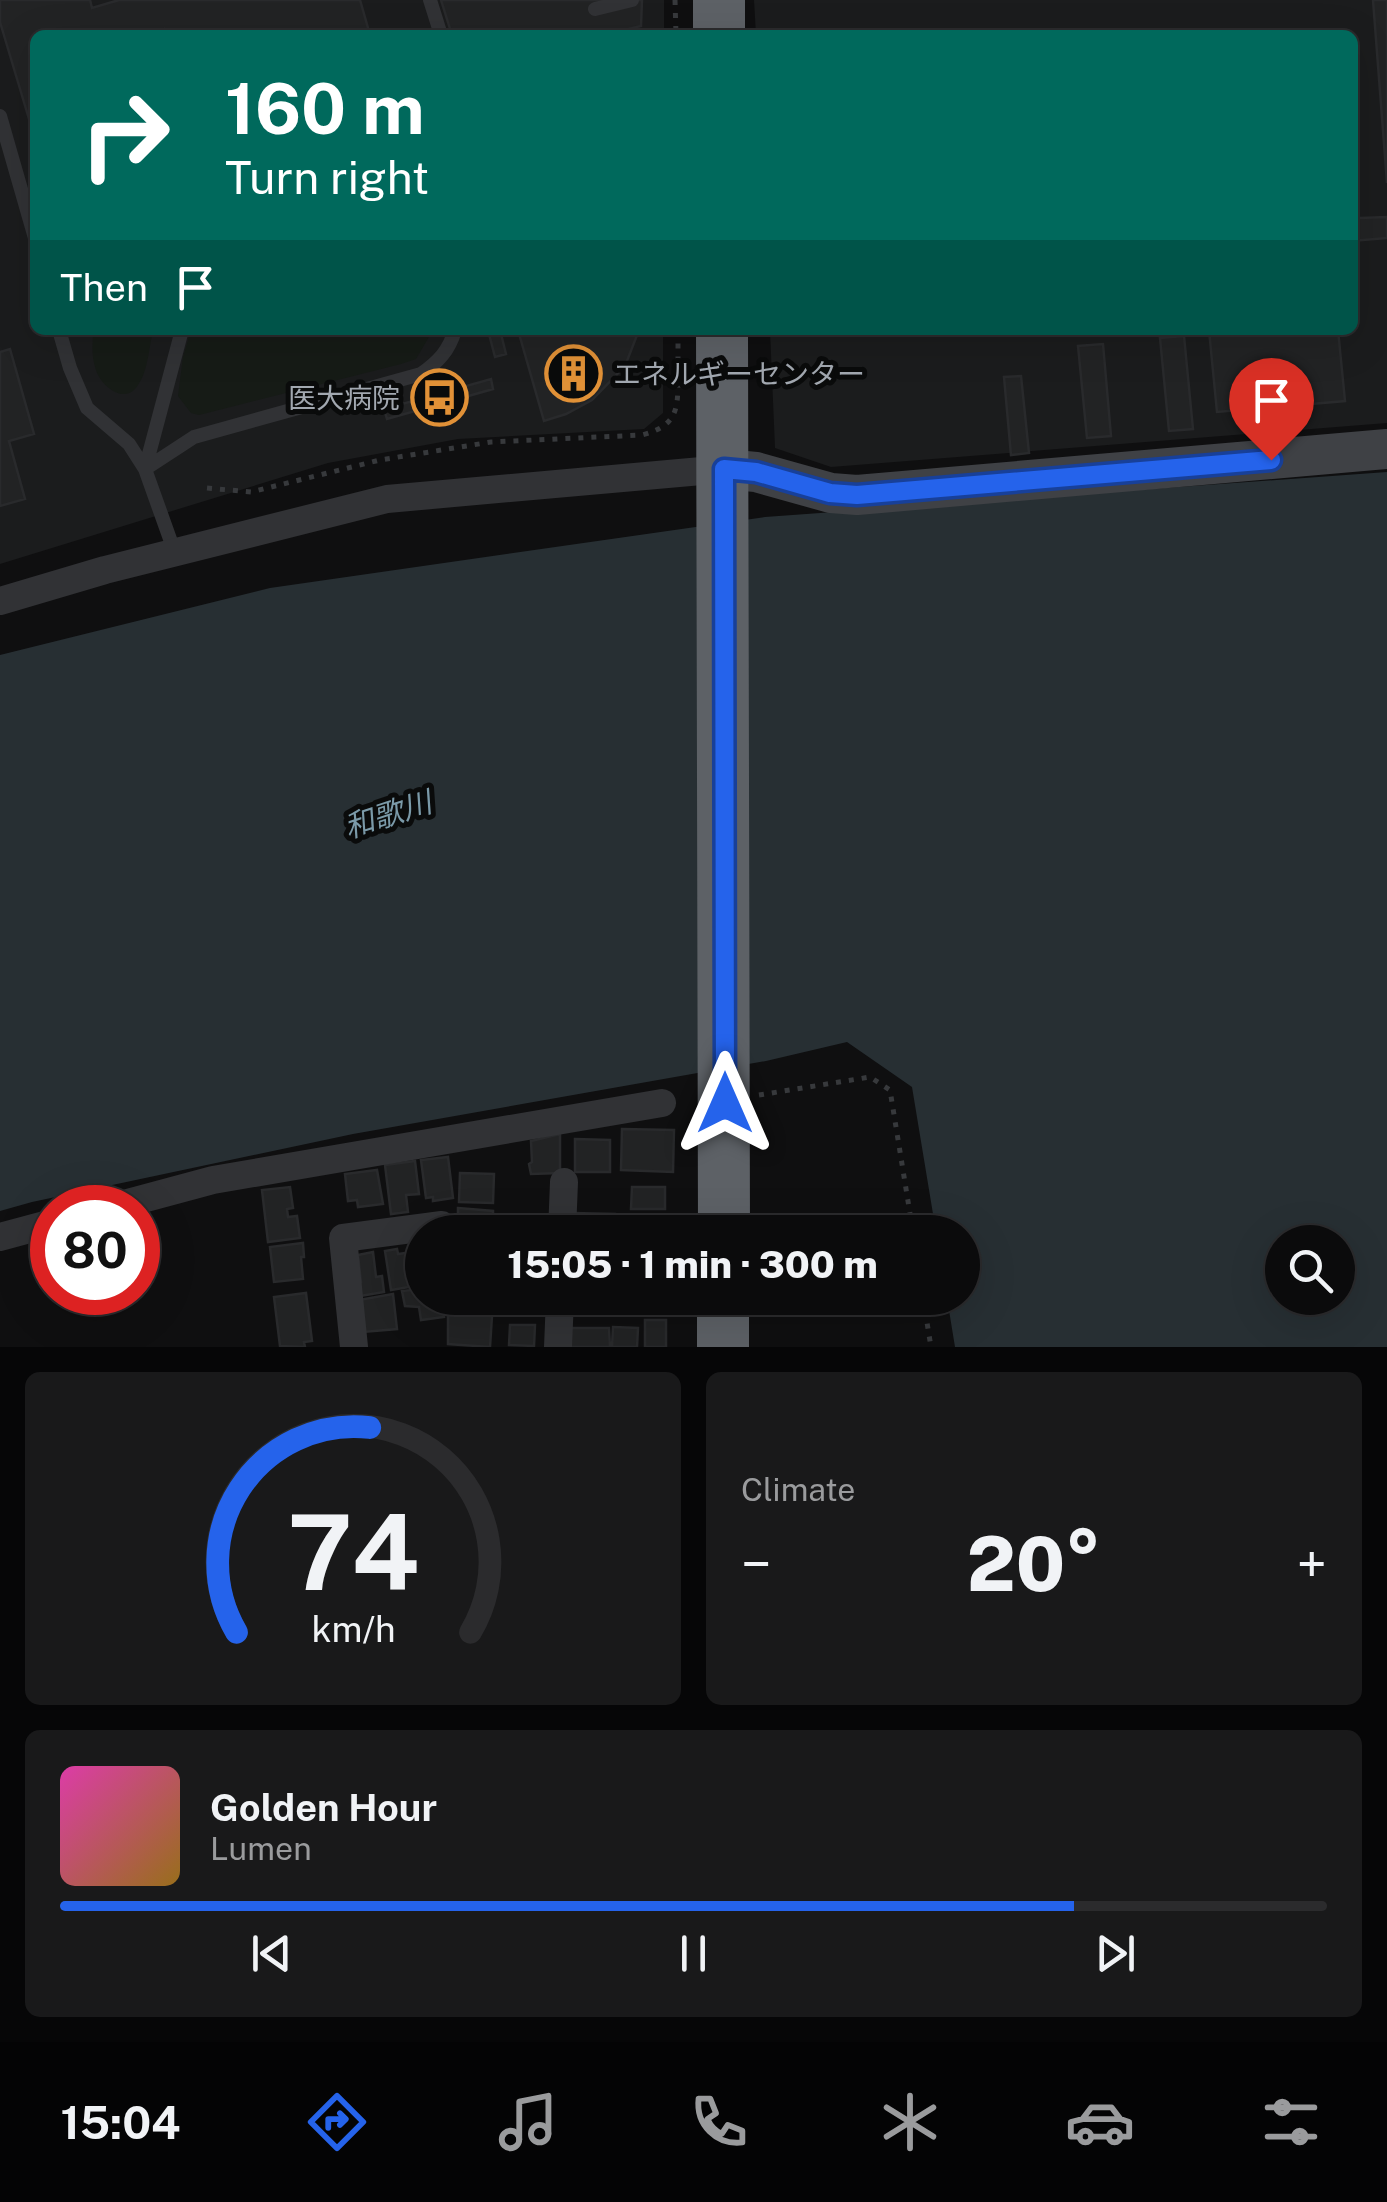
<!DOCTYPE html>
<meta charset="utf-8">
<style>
:root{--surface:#0b0b0c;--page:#19191a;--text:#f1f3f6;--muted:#9a9b9d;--line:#2b2b2d;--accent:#2563eb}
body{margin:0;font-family:"Public Sans","Noto Sans JP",sans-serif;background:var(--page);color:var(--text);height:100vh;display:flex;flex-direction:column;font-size:38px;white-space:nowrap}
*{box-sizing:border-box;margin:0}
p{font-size:32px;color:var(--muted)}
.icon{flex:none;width:55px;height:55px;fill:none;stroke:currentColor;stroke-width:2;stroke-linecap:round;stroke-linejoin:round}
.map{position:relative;height:1347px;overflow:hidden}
.drawer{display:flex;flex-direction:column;gap:25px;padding:25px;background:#060607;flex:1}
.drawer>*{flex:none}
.guide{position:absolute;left:30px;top:30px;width:1328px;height:305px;border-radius:15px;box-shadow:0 10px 40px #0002,0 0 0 2px var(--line);background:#00695c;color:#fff;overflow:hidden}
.tools{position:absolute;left:1265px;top:1225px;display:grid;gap:20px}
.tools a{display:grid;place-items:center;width:90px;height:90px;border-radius:50%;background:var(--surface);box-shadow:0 10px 40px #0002,0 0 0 2px var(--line);font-size:50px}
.speed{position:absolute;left:30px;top:1185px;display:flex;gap:20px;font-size:50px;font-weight:700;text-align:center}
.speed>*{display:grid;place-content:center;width:130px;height:130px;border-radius:50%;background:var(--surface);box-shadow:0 10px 40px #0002,0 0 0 2px var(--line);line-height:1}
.speed .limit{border:15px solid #d22;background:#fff;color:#111}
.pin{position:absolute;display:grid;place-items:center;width:85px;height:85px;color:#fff;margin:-102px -42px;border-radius:50% 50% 50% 0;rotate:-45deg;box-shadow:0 0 10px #0007}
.pin .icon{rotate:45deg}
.me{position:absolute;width:110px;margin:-55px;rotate:0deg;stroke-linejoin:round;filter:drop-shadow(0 0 8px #0008)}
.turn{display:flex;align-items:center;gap:35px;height:210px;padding:0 30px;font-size:45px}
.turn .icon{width:130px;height:130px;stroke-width:2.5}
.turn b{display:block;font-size:70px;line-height:85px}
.then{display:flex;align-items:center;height:95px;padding:0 30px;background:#0003;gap:20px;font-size:38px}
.big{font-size:75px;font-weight:800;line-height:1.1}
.drawer .widget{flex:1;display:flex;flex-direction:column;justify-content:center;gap:15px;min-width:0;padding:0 35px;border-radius:15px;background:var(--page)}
.drawer .dial{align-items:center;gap:0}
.dial svg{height:260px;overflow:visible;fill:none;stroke:var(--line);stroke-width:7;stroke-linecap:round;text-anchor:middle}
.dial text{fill:var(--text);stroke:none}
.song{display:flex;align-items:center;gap:30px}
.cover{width:120px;height:120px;border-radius:15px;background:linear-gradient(135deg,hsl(320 70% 55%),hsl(40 70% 35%))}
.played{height:10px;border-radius:5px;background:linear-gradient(90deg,var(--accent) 80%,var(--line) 80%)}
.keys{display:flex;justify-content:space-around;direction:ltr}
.heat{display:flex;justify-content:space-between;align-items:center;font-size:55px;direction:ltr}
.drawer .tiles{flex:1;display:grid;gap:25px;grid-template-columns:1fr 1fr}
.widget:last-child{grid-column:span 2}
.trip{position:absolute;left:405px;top:1215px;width:575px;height:100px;border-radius:50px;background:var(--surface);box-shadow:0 10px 40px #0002,0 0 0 2px var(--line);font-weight:800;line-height:100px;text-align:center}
.dock{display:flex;height:160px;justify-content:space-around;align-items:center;background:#040405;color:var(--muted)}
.dock .icon{width:70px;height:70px}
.dock .on{color:var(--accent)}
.dock b{font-size:45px;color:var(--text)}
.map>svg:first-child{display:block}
.built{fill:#1b1c1d}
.green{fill:#161b16}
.water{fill:#272f33;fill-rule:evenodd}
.building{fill:#222324;stroke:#292a2c;stroke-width:2.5}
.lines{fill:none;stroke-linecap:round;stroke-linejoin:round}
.path{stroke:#37393c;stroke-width:5;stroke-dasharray:5 8;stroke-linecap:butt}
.lane{stroke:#313235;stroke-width:14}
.street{stroke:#313235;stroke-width:28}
.secondary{stroke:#3f4145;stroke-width:40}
.highway{stroke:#5d6166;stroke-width:52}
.route-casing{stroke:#184099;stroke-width:25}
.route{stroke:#2563eb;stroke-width:18}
.labels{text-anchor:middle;stroke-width:10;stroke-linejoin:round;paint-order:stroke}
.poi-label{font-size:28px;fill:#a2a8b0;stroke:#0a0b0b;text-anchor:start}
.water-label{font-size:30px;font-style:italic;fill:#7b9aa9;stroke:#0a0b0b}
</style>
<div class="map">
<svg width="1387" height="1347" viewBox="0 0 1387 1347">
<rect width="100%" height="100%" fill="#0f0f10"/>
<!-- built -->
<path class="built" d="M0 0H664V35H35V330H663V413L644 429 458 439 328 463 0 564Z
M754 0H1387V423L831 467 775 448 770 330H1352V35H756Z"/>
<!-- green -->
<path class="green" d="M119 330H153C149 347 148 371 138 385 125 406 101 386 96 370 92 359 92 347 93 337Z
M191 330H433L416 359 401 364 199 415 191 413 178 396 183 357Z"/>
<!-- water -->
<path class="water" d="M1387 472V1347H955L947 1298H962V1232H936L912 1087 847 1042 766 1061 353 1134 32 1202 0 1211V655L270 588 765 517ZM1282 1242H1338V1298H1282Z"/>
<!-- building -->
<path class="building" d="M0 0H90L92 8 119 0H360L370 35H165L164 29 142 35H35V139L0 22Z
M441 0H642L641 26 604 35H452Z
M1373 0H1387V183Z
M1352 213 1360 218 1387 217V238L1352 241Z
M488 330H500L506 354 495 357Z
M518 330H639L625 366 592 400 566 414 544 421Z
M1209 330H1338L1345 401 1217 412Z
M1184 336 1193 429 1169 431 1160 338Z
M1103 344 1111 436 1087 438 1078 346Z
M10 349 34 434 9 441 25 499 0 506V352Z
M1021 376 1029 453 1011 455 1004 377Z
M491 379 493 389 387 419 384 409Z
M622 1129 674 1130 673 1172 621 1170Z
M560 1134V1173L531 1174 529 1164 532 1162 531 1141Z
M575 1139 610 1140V1172H575Z
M448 1157 453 1198 433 1201V1197L426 1198 421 1160Z
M415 1161 419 1194 406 1195 408 1212 391 1214 385 1165Z
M377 1170 383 1204 358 1207 357 1200 348 1201 345 1174Z
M460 1173 494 1174 493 1203 459 1202Z
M290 1187 293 1208 287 1209 288 1217 297 1216 300 1238 268 1242 262 1190Z
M632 1187H665V1209H631Z
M458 1208 493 1211V1232H458Z
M573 1213 615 1214V1232H572Z
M303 1243 304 1257H301L303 1279 274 1282 270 1247Z
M397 1249 398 1254 406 1253 407 1260H411L413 1275 408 1276 409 1287 391 1290 385 1251Z
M373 1252 376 1277 382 1276 384 1292 360 1296 359 1282H361L358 1255Z
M422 1289V1298H442L444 1317 421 1320 419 1307 405 1306 402 1291Z
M306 1293 312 1341 304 1342 305 1347 280 1346 274 1297Z
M393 1294 397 1329 363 1332 359 1300Z
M452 1298H489V1300H476L475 1308 452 1307Z
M509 1298H542V1308H513V1305H509Z
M448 1314 492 1316 490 1347 448 1344Z
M645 1320H666V1347H645Z
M510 1325H535L534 1346 509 1345Z
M613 1327 638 1328 637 1347H612Z
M570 1328H609L610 1347H570Z"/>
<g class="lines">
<!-- path -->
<path class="path" d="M675 0 676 35
M207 488 251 492 380 460 491 442 642 435C676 426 678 411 678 380 678 363 678 347 678 330
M759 1095 870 1077 890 1090 913 1232
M923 1298 931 1347"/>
<!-- lane -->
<path class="lane" d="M430 0 441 35
M595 9 632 0
M0 116 35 238
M59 330 70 368 87 408 129 444 145 469 175 553
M182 330 145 469 194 437 421 374C438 362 449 351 455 330"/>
<!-- street -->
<path class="street" d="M0 601 105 570 387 499 724 469
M109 1208 213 1180 662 1103
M562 1232 564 1182
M0 1237 52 1223
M354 1347 343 1238 442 1225
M558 1347 560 1298"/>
<!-- secondary -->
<path class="secondary" d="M724 469 756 472 831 493 857 495 1387 449"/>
<!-- highway -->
<path class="highway" d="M719 0V35
M722 330 724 1232
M723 1347V1298"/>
</g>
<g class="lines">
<defs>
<path id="route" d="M725 1103 724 469 756 472 830 493 857 495 1271 460"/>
</defs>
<!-- route casing -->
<use href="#route" class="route-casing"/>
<!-- route -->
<use href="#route" class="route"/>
</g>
<!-- icons -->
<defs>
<symbol id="building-ring" viewBox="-11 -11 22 22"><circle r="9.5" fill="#0a0b0b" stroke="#e19137" stroke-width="1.5"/><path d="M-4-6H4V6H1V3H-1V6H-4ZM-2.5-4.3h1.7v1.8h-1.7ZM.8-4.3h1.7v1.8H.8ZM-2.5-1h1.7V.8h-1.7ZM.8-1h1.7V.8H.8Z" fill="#e19137"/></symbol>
<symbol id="bus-ring" viewBox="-11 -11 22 22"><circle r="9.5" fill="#0a0b0b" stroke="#e19137" stroke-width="1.5"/><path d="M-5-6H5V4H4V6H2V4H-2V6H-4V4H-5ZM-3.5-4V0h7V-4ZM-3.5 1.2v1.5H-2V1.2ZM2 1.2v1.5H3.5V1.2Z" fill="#e19137"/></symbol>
</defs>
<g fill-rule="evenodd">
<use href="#building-ring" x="542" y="342" width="63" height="63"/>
<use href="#bus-ring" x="408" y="366" width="63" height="63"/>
</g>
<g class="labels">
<!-- poi labels -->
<g class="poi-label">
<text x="613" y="384">エネルギーセンター</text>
<text x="400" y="408" text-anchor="end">医大病院</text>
</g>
<!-- water labels -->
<g class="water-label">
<text transform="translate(388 815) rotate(-18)" y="10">和歌川</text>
</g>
</g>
</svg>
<div class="tools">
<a><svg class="icon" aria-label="search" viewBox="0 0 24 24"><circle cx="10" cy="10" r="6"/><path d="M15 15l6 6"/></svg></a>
</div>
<div class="speed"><div class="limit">80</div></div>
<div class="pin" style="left:1271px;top:460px;background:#d93025"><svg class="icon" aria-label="arrive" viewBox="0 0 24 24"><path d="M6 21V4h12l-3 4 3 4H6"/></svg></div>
<svg class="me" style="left:725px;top:1103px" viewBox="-20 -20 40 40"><path d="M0-17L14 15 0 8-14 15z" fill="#2563eb" stroke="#fff" stroke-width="4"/></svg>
<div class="trip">15:05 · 1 min · 300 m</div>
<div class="guide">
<div class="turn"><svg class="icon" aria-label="right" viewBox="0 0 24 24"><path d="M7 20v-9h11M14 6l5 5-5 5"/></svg><div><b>160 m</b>Turn right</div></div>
<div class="then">Then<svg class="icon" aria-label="arrive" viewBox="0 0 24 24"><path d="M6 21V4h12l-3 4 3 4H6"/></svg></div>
</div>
</div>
<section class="drawer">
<div class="tiles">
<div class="widget dial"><svg viewBox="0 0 100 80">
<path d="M14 69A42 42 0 1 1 86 69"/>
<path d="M14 69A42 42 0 0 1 55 6" stroke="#2563eb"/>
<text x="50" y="56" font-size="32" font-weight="700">74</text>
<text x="50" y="72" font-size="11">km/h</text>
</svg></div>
<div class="widget"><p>Climate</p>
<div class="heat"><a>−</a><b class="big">20°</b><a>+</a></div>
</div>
<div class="widget">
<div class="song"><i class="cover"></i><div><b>Golden Hour</b><p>Lumen</p></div></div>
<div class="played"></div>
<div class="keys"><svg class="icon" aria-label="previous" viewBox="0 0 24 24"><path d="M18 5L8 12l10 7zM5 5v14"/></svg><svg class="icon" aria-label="pause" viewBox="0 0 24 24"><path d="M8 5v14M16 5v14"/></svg><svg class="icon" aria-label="next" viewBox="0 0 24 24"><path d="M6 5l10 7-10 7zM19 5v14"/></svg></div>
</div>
</div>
</section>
<nav class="dock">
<b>15:04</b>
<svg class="icon on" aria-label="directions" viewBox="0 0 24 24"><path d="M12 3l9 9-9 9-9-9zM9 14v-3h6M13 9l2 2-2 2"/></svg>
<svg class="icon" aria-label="music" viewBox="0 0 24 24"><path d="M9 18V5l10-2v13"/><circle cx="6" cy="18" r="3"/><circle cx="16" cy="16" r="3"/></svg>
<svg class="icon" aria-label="phone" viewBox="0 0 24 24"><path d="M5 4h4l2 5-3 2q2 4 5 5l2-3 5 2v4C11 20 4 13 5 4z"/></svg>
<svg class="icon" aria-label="climate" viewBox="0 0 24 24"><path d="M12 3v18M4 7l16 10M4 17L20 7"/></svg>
<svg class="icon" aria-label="car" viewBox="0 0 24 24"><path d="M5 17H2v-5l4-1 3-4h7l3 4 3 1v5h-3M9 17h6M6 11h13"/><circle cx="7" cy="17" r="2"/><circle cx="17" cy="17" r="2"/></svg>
<svg class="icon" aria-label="filters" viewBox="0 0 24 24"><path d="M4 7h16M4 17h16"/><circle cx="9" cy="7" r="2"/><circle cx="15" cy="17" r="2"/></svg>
</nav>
